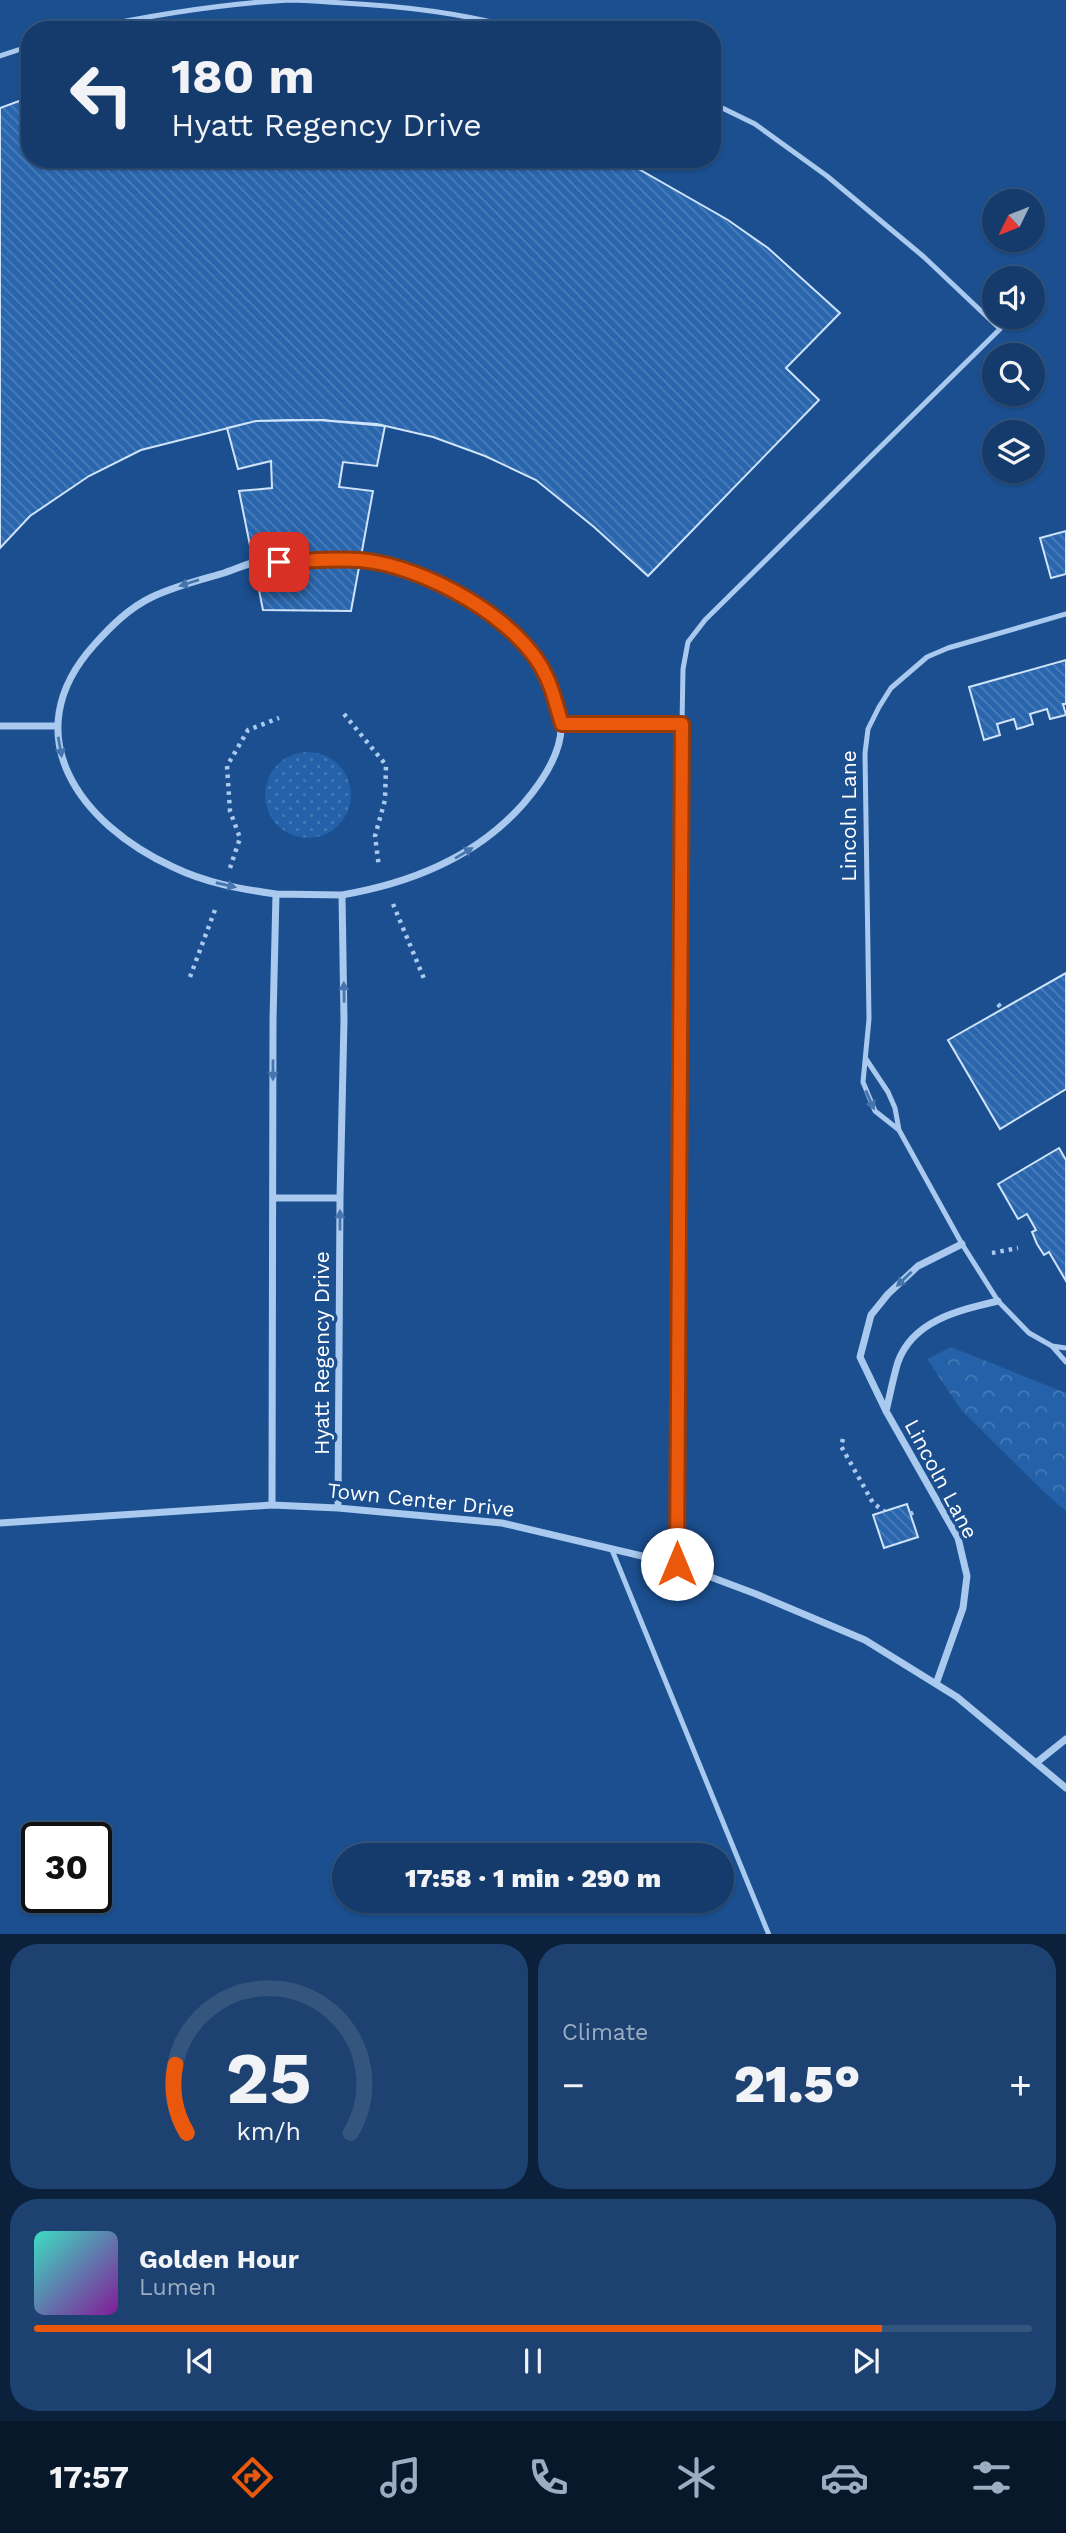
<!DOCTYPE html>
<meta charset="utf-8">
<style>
:root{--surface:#143b6b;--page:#1d4271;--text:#f1f3f6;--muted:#9dadc1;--line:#33557e;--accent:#ea580c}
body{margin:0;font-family:"Work Sans",sans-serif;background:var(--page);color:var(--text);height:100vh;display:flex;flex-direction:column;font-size:26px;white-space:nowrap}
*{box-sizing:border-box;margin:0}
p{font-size:23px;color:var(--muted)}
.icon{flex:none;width:38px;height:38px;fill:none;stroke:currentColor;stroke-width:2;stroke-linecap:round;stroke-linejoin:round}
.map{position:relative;height:1934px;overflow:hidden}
.drawer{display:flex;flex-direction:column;gap:10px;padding:10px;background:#0b203b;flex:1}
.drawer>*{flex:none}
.guide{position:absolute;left:21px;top:21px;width:700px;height:147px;border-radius:28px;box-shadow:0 2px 5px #0004,0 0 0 2px var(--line);background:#143b6b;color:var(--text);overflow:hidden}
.needle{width:46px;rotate:227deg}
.buttons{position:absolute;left:982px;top:189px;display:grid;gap:14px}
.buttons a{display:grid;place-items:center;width:63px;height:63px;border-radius:50%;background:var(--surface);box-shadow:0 2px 5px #0004,0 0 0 2px var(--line);font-size:35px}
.speed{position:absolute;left:21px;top:1822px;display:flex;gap:14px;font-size:35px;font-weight:700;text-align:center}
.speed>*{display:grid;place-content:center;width:91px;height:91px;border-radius:50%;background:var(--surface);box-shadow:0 2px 5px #0004,0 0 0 2px var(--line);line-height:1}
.speed .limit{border:4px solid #111;border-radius:10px;background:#fff;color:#111}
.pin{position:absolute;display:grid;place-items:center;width:60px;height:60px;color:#fff;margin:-30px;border-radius:14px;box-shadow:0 4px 10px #0006}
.me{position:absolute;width:77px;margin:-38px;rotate:0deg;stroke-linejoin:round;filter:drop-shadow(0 0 5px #0008)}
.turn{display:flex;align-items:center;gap:24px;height:147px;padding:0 35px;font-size:32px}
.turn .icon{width:91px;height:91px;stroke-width:2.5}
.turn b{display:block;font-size:49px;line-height:60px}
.big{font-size:52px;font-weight:800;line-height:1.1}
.drawer .tile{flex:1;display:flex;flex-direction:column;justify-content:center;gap:10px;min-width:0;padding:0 24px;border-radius:28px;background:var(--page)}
.drawer .dial{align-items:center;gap:0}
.dial svg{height:182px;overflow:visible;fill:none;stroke:var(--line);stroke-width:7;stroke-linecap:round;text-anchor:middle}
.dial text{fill:var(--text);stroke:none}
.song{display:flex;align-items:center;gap:21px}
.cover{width:84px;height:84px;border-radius:10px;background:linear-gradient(135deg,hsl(170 70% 55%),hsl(290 70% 35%))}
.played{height:7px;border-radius:4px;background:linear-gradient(90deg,var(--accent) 85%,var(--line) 85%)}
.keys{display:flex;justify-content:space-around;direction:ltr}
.heat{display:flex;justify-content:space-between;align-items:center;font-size:38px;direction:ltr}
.drawer .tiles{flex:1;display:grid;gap:10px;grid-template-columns:1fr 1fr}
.tile:last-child{grid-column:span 2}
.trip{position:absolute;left:332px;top:1843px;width:402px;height:70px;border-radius:35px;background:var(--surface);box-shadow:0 2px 5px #0004,0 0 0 2px var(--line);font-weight:800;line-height:70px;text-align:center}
.menu{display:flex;height:112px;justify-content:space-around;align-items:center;background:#08182b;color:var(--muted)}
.menu .icon{width:49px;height:49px}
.menu .active{color:var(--accent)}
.menu b{font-size:32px;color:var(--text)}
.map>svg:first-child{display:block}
.forest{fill:url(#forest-crowns)}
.garden{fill:url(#garden-dots)}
.building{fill:url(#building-back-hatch);stroke:#cfe3fa;stroke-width:2}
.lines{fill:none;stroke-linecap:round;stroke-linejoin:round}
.path{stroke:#a9c9ee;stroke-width:4.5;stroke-dasharray:3.5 5;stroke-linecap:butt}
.service{stroke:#a9c9ee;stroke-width:5}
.minor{stroke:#a9c9ee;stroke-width:7}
.oneway{fill:#4674ac}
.route-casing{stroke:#983908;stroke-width:18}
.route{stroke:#ea580c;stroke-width:12}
.labels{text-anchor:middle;stroke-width:7;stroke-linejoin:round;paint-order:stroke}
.street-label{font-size:21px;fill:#fff;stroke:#1b4f8f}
</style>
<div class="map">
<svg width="1066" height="1935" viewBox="0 0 1066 1935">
<defs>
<pattern id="forest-crowns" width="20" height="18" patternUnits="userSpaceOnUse" patternTransform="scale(1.75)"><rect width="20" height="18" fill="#2461a8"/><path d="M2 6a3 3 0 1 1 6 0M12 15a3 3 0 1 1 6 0" fill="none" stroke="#4579b5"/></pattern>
<pattern id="garden-dots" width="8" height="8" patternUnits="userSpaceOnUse" patternTransform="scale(1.75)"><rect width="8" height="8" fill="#2461a8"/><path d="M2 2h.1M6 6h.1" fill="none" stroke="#4579b5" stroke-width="1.8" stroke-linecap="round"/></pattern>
<pattern id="building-back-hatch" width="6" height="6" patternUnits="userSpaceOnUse" patternTransform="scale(1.75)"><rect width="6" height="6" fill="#2a66ad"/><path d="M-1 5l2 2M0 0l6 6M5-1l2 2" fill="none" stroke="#4a7db9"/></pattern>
</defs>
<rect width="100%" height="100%" fill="#1b4f8f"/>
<!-- forest -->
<path class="forest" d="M951 1347 1066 1393V1511L1045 1493 962 1411 927 1359Z"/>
<!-- garden -->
<path class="garden" d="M265 795a43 43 0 1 1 86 0a43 43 0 1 1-86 0Z"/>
<!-- building -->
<path class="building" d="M30 97V159H621L728 220 768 248 840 313 786 368 819 400 648 576 594 527 536 480 485 456 433 437 377 424 319 420 256 421 141 450 89 476 30 516 0 548V108Z
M319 420 385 426 377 466 343 462 339 487 373 491 351 611 263 610 239 491 272 488 271 461 238 469 227 428 256 421Z
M1066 531V574L1051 578 1040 538Z
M1066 660V704H1063L1066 715 1050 719 1047 709 1030 714 1033 724 1024 727 1017 729 1014 719 997 724 1000 735 984 740 969 687Z
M1066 973V1089L1000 1129 948 1040Z
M1059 1148 1066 1160V1281L1049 1252 1044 1255 1037 1244 1032 1232 1036 1230 1027 1214 1018 1219 998 1184Z
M907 1504 918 1537 884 1548 873 1515Z"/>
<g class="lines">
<!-- path -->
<path class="path" d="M344 714 386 765 385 800 375 836 379 867
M230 868 240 838 230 811 227 766 248 730 279 718
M393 904 425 981
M190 977 216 907
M998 1004 1003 1010
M992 1253 1018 1248
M843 1439 841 1446 873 1503 884 1511
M910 1514 916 1511"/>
<!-- service -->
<path class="service" d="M82 30C151 15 219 4 289 0 307 0 325 2 343 3 403 6 464 13 523 30
M0 56 30 46
M682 724 683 669 688 642 705 620 1000 329 924 257 827 176 755 124 712 103
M866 1059 888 1092 895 1108 899 1130 962 1244 998 1301 1029 1333 1052 1346 1066 1362
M899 1130 875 1111 863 1082 869 1019 865 753 868 729 879 707 891 688 927 657 948 648 1066 614
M1052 1346 1066 1348
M612 1550 769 1935"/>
<!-- minor -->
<path class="minor" d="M562 724H682L676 1564
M0 726H56
M276 894 342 895
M274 1198H340
M886 1411C890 1395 893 1378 898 1362 913 1320 960 1310 998 1301
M272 1505 273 1020 276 894C240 889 206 883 173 867 81 825 13 735 94 645 111 626 129 608 152 597 175 586 200 580 224 573 234 570 243 565 253 563 265 560 279 562 291 561 325 561 359 558 392 566 448 581 520 623 547 677 550 684 552 693 554 701 557 708 561 718 561 725 562 753 541 783 524 803 477 857 412 883 342 895L344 1020 340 1198 338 1508
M0 1523 272 1505 338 1508 502 1523 676 1564 756 1594 865 1640 957 1697 1066 1788
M936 1684 963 1608 967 1576 958 1538 886 1411 860 1357 871 1315 888 1294 918 1266 962 1244
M1036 1763 1066 1739"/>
</g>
<!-- one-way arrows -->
<defs><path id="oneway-solid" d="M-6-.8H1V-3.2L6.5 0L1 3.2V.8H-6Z" transform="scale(1.75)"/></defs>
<g class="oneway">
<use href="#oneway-solid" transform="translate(189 583) rotate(162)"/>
<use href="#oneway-solid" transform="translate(60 747) rotate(80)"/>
<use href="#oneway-solid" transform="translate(464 853) rotate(-31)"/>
<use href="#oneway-solid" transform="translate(226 885) rotate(13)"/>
<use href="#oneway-solid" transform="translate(344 992) rotate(-91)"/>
<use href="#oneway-solid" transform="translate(273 1070) rotate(90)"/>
<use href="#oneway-solid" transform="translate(870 1100) rotate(66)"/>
<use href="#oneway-solid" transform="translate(340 1220) rotate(-90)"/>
<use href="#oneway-solid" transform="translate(904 1279) rotate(136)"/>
</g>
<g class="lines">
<defs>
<path id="route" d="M279 562C306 561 333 558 360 560 422 565 522 619 547 678 554 693 557 709 562 724H682L677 1564"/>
</defs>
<!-- route casing -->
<use href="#route" class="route-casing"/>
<!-- route -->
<use href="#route" class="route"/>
</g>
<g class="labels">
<!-- street labels -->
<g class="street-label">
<text transform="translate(849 816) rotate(-90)" y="7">Lincoln Lane</text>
<text transform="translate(322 1353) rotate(-90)" y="7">Hyatt Regency Drive</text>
<text transform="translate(941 1479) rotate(62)" y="7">Lincoln Lane</text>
<text transform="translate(421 1500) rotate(6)" y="7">Town Center Drive</text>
</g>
</g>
</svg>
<div class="buttons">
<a><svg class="needle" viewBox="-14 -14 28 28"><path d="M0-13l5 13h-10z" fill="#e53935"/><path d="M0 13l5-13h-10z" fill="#9dadc1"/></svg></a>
<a><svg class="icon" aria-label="sound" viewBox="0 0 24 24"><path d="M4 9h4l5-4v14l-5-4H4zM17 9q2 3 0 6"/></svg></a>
<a><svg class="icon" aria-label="search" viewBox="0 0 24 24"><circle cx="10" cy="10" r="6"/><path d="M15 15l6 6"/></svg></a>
<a><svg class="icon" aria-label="layers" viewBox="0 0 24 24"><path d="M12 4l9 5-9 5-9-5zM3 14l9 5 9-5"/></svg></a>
</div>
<div class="speed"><div class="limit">30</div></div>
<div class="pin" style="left:279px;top:562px;background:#d93025"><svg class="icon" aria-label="arrive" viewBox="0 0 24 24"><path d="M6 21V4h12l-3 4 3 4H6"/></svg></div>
<svg class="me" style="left:677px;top:1564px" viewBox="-20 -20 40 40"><circle r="19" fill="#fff"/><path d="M0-13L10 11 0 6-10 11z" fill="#ea580c"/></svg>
<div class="trip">17:58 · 1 min · 290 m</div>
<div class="guide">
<div class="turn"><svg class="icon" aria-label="left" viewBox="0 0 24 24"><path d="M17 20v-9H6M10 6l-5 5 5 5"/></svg><div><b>180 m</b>Hyatt Regency Drive</div></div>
</div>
</div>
<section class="drawer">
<div class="tiles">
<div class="tile dial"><svg viewBox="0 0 100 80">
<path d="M14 69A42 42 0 1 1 86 69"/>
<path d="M14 69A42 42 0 0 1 9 39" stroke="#ea580c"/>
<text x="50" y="56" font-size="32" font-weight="700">25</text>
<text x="50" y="72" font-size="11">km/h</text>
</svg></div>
<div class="tile"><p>Climate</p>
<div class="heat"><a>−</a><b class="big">21.5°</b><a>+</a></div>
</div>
<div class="tile">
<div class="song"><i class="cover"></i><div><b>Golden Hour</b><p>Lumen</p></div></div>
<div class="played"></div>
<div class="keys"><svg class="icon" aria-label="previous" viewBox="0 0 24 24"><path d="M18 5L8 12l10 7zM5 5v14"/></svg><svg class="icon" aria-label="pause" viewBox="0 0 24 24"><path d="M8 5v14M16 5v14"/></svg><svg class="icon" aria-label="next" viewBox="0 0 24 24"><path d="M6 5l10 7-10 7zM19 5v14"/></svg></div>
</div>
</div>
</section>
<nav class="menu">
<b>17:57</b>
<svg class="icon active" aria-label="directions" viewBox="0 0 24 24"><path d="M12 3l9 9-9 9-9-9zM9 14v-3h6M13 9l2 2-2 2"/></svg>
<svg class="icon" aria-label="music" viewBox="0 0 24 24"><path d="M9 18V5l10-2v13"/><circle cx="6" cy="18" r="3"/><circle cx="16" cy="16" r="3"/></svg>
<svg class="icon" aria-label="phone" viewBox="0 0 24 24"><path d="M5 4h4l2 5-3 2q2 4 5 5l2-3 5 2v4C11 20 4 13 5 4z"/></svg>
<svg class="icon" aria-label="climate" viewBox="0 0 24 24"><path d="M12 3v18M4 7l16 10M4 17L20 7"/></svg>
<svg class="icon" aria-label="car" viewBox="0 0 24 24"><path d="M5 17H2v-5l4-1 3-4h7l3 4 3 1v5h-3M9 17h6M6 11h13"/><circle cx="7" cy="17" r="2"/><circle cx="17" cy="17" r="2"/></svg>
<svg class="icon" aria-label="filters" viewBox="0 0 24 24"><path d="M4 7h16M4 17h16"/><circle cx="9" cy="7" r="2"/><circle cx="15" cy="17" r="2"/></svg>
</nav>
